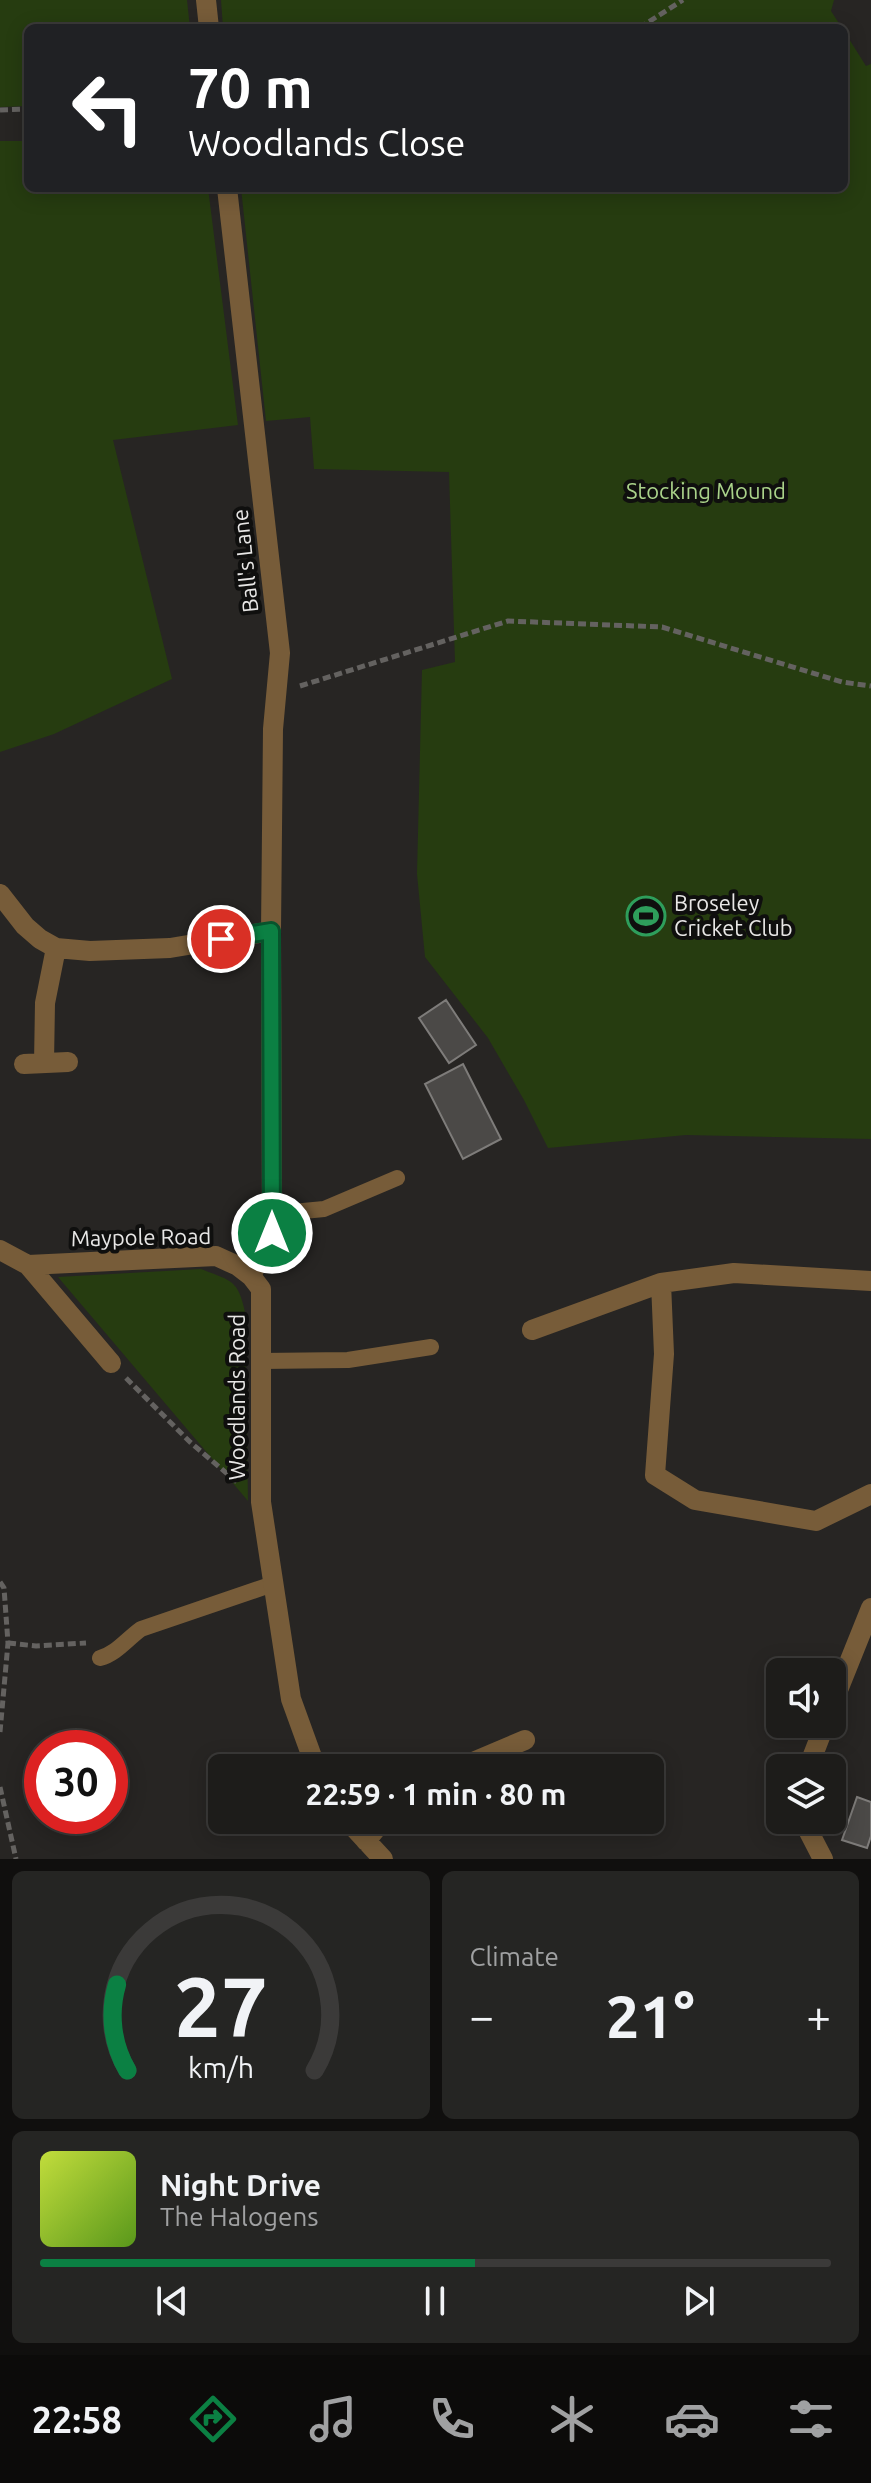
<!DOCTYPE html>
<meta charset="utf-8">
<style>
:root{--surface:#1d1c1a;--page:#252523;--text:#f1f3f6;--muted:#a0a1a2;--line:#3b3a39;--accent:#0b8043}
body{margin:0;font-family:Ubuntu,sans-serif;background:var(--page);color:var(--text);height:100vh;display:flex;flex-direction:column;font-size:30px;white-space:nowrap}
*{box-sizing:border-box;margin:0}
p{font-size:26px;color:var(--muted)}
.icon{flex:none;width:44px;height:44px;fill:none;stroke:currentColor;stroke-width:2;stroke-linecap:round;stroke-linejoin:round}
.map{position:relative;height:1859px;overflow:hidden}
.sheet{display:flex;flex-direction:column;gap:12px;padding:12px;background:#100f0e;flex:1}
.sheet>*{flex:none}
.guide{position:absolute;left:24px;top:24px;width:824px;height:168px;border-radius:12px;box-shadow:0 4px 20px #0003,0 0 0 2px var(--line);background:#202124;color:#fff;overflow:hidden}
.tools{position:absolute;left:766px;top:1658px;display:grid;gap:16px}
.tools a{display:grid;place-items:center;width:80px;height:80px;border-radius:12px;background:var(--surface);box-shadow:0 4px 20px #0003,0 0 0 2px var(--line);font-size:40px}
.speed{position:absolute;left:24px;top:1730px;display:flex;gap:16px;font-size:40px;font-weight:700;text-align:center}
.speed>*{display:grid;place-content:center;width:104px;height:104px;border-radius:50%;background:var(--surface);box-shadow:0 4px 20px #0003,0 0 0 2px var(--line);line-height:1}
.speed .limit{border:12px solid #d22;background:#fff;color:#111}
.pin{position:absolute;display:grid;place-items:center;width:68px;height:68px;color:#fff;margin:-34px;border:4px solid #fff;border-radius:50%;box-shadow:0 2px 8px #0007}
.me{position:absolute;width:88px;margin:-44px;rotate:0deg;stroke-linejoin:round;filter:drop-shadow(0 0 6px #0008)}
.turn{display:flex;align-items:center;gap:28px;height:168px;padding:0 32px;font-size:36px}
.turn .icon{width:104px;height:104px;stroke-width:2.5}
.turn b{display:block;font-size:56px;line-height:68px}
.big{font-size:60px;font-weight:700;line-height:1.1}
.sheet .widget{flex:1;display:flex;flex-direction:column;justify-content:center;gap:12px;min-width:0;padding:0 28px;border-radius:12px;background:var(--page)}
.sheet .dial{align-items:center;gap:0}
.dial svg{height:208px;overflow:visible;fill:none;stroke:var(--line);stroke-width:7;stroke-linecap:round;text-anchor:middle}
.dial text{fill:var(--text);stroke:none}
.song{display:flex;align-items:center;gap:24px}
.cover{width:96px;height:96px;border-radius:12px;background:linear-gradient(135deg,hsl(70 70% 55%),hsl(90 70% 35%))}
.played{height:8px;border-radius:4px;background:linear-gradient(90deg,var(--accent) 55%,var(--line) 55%)}
.keys{display:flex;justify-content:space-around;direction:ltr}
.heat{display:flex;justify-content:space-between;align-items:center;font-size:44px;direction:ltr}
.sheet .tiles{flex:1;display:grid;gap:12px;grid-template-columns:1fr 1fr}
.widget:last-child{grid-column:span 2}
.trip{position:absolute;left:208px;top:1754px;width:456px;height:80px;border-radius:12px;background:var(--surface);box-shadow:0 4px 20px #0003,0 0 0 2px var(--line);font-weight:700;line-height:80px;text-align:center}
.tab-bar{display:flex;height:128px;justify-content:space-around;align-items:center;background:#0c0b0a;color:var(--muted)}
.tab-bar .icon{width:56px;height:56px}
.tab-bar .active{color:var(--accent)}
.tab-bar b{font-size:36px;color:var(--text)}
.map>svg:first-child{display:block}
.green{fill:#263c10}
.building{fill:#4b4947;stroke:#7e7c7a;stroke-width:2}
.lines{fill:none;stroke-linecap:round;stroke-linejoin:round}
.path{stroke:#646260;stroke-width:5;stroke-dasharray:8 4;stroke-linecap:butt}
.lane{stroke:#775c39;stroke-width:16}
.street{stroke:#775c39;stroke-width:20}
.route-casing{stroke:#07532c;stroke-width:20}
.route{stroke:#0b8043;stroke-width:14}
.labels{text-anchor:middle;stroke-width:8;stroke-linejoin:round;paint-order:stroke}
.park-label{font-size:22px;fill:#aad38a;stroke:#0f0f0e}
.street-label{font-size:22px;fill:#e8e7e6;stroke:#0f0f0e}
.poi-label{font-size:22px;fill:#e8e7e6;stroke:#0f0f0e;text-anchor:start}
</style>
<div class="map">
<svg width="871" height="1859" viewBox="0 0 871 1859">
<rect width="100%" height="100%" fill="#272523"/>
<!-- green -->
<path class="green" d="M0 0H187L190 28H28V106L0 107Z
M221 0H834L831 11 842 28H223Z
M844 31 866 66 871 64V1139L686 1135 548 1148 524 1100 488 1038 425 957 417 874 422 670 455 662 449 472 314 469 310 417 266 421 241 188H844Z
M0 141H28V188H208L238 425 113 440 172 679 54 734 0 752Z
M201 1269C231 1281 238 1279 245 1312L248 1501 58 1277Z"/>
<!-- building -->
<path class="building" d="M446 1000 476 1045 449 1063 419 1018Z
M463 1064 501 1139 463 1159 425 1084Z
M857 1797 871 1802V1836L867 1848 842 1840Z"/>
<g class="lines">
<!-- path -->
<path class="path" d="M639 28 683 0
M0 110 28 109
M300 686 508 621 662 627 842 682 871 686
M126 1378 190 1442 238 1483
M0 1582 4 1588 8 1643 0 1732
M8 1643 36 1646 86 1643
M0 1787 16 1859"/>
<!-- lane -->
<path class="lane" d="M272 1214 324 1209 397 1178
M261 1361 348 1360 431 1347
M100 1658C116 1654 127 1639 141 1629L273 1584"/>
<!-- street -->
<path class="street" d="M206 0 209 28
M227 188 280 653 273 729 271 931 272 1233 251 1276 261 1289V1502L291 1699 316 1768
M0 894 25 926 40 939 56 948 90 951 170 948 271 931
M44 1063 45 1003 56 948
M24 1064 68 1062
M0 1250 28 1265 216 1256 238 1266 251 1276
M28 1265 111 1363
M661 1283 664 1354 655 1475 695 1500 816 1521 871 1494
M532 1330 661 1283 734 1273 871 1281
M832 1705 871 1608
M459 1768 525 1740
M808 1768 825 1724
M347 1820 383 1859
M805 1820 808 1830 823 1859
M366 1841 383 1820"/>
</g>
<g class="lines">
<defs>
<path id="route" d="M221 939 271 931 272 1233"/>
</defs>
<!-- route casing -->
<use href="#route" class="route-casing"/>
<!-- route -->
<use href="#route" class="route"/>
</g>
<!-- icons -->
<defs>
<symbol id="stadium-ring" viewBox="-11 -11 22 22"><circle r="9.5" fill="#0f0f0e" stroke="#2e9e5b" stroke-width="1.5"/><path d="M0-5a6.5 5 0 1 0 0 10a6.5 5 0 1 0 0-10ZM-3.5-1.8h7v3.6h-7Z" fill="#2e9e5b"/></symbol>
</defs>
<g fill-rule="evenodd">
<use href="#stadium-ring" x="624" y="894" width="44" height="44"/>
</g>
<g class="labels">
<!-- park labels -->
<g class="park-label">
<text x="706" y="499">Stocking Mound</text>
</g>
<!-- street labels -->
<g class="street-label">
<text transform="translate(245 561) rotate(-96)" y="8">Ball's Lane</text>
<text transform="translate(141 1237) rotate(-1)" y="8">Maypole Road</text>
<text transform="translate(237 1397) rotate(-90)" y="8">Woodlands Road</text>
</g>
<!-- poi labels -->
<g class="poi-label">
<text x="674" y="911">Broseley<tspan x="674" dy="25">Cricket Club</tspan></text>
</g>
</g>
</svg>
<div class="tools">
<a><svg class="icon" aria-label="sound" viewBox="0 0 24 24"><path d="M4 9h4l5-4v14l-5-4H4zM17 9q2 3 0 6"/></svg></a>
<a><svg class="icon" aria-label="layers" viewBox="0 0 24 24"><path d="M12 4l9 5-9 5-9-5zM3 14l9 5 9-5"/></svg></a>
</div>
<div class="speed"><div class="limit">30</div></div>
<div class="pin" style="left:221px;top:939px;background:#d93025"><svg class="icon" aria-label="arrive" viewBox="0 0 24 24"><path d="M6 21V4h12l-3 4 3 4H6"/></svg></div>
<svg class="me" style="left:272px;top:1233px" viewBox="-20 -20 40 40"><circle r="17" fill="#0b8043" stroke="#fff" stroke-width="3"/><path d="M0-11L8 9 0 5-8 9z" fill="#fff"/></svg>
<div class="trip">22:59 · 1 min · 80 m</div>
<div class="guide">
<div class="turn"><svg class="icon" aria-label="left" viewBox="0 0 24 24"><path d="M17 20v-9H6M10 6l-5 5 5 5"/></svg><div><b>70 m</b>Woodlands Close</div></div>
</div>
</div>
<section class="sheet">
<div class="tiles">
<div class="widget dial"><svg viewBox="0 0 100 80">
<path d="M14 69A42 42 0 1 1 86 69"/>
<path d="M14 69A42 42 0 0 1 10 36" stroke="#0b8043"/>
<text x="50" y="56" font-size="32" font-weight="700">27</text>
<text x="50" y="72" font-size="11">km/h</text>
</svg></div>
<div class="widget"><p>Climate</p>
<div class="heat"><a>−</a><b class="big">21°</b><a>+</a></div>
</div>
<div class="widget">
<div class="song"><i class="cover"></i><div><b>Night Drive</b><p>The Halogens</p></div></div>
<div class="played"></div>
<div class="keys"><svg class="icon" aria-label="previous" viewBox="0 0 24 24"><path d="M18 5L8 12l10 7zM5 5v14"/></svg><svg class="icon" aria-label="pause" viewBox="0 0 24 24"><path d="M8 5v14M16 5v14"/></svg><svg class="icon" aria-label="next" viewBox="0 0 24 24"><path d="M6 5l10 7-10 7zM19 5v14"/></svg></div>
</div>
</div>
</section>
<nav class="tab-bar">
<b>22:58</b>
<svg class="icon active" aria-label="directions" viewBox="0 0 24 24"><path d="M12 3l9 9-9 9-9-9zM9 14v-3h6M13 9l2 2-2 2"/></svg>
<svg class="icon" aria-label="music" viewBox="0 0 24 24"><path d="M9 18V5l10-2v13"/><circle cx="6" cy="18" r="3"/><circle cx="16" cy="16" r="3"/></svg>
<svg class="icon" aria-label="phone" viewBox="0 0 24 24"><path d="M5 4h4l2 5-3 2q2 4 5 5l2-3 5 2v4C11 20 4 13 5 4z"/></svg>
<svg class="icon" aria-label="climate" viewBox="0 0 24 24"><path d="M12 3v18M4 7l16 10M4 17L20 7"/></svg>
<svg class="icon" aria-label="car" viewBox="0 0 24 24"><path d="M5 17H2v-5l4-1 3-4h7l3 4 3 1v5h-3M9 17h6M6 11h13"/><circle cx="7" cy="17" r="2"/><circle cx="17" cy="17" r="2"/></svg>
<svg class="icon" aria-label="filters" viewBox="0 0 24 24"><path d="M4 7h16M4 17h16"/><circle cx="9" cy="7" r="2"/><circle cx="15" cy="17" r="2"/></svg>
</nav>
